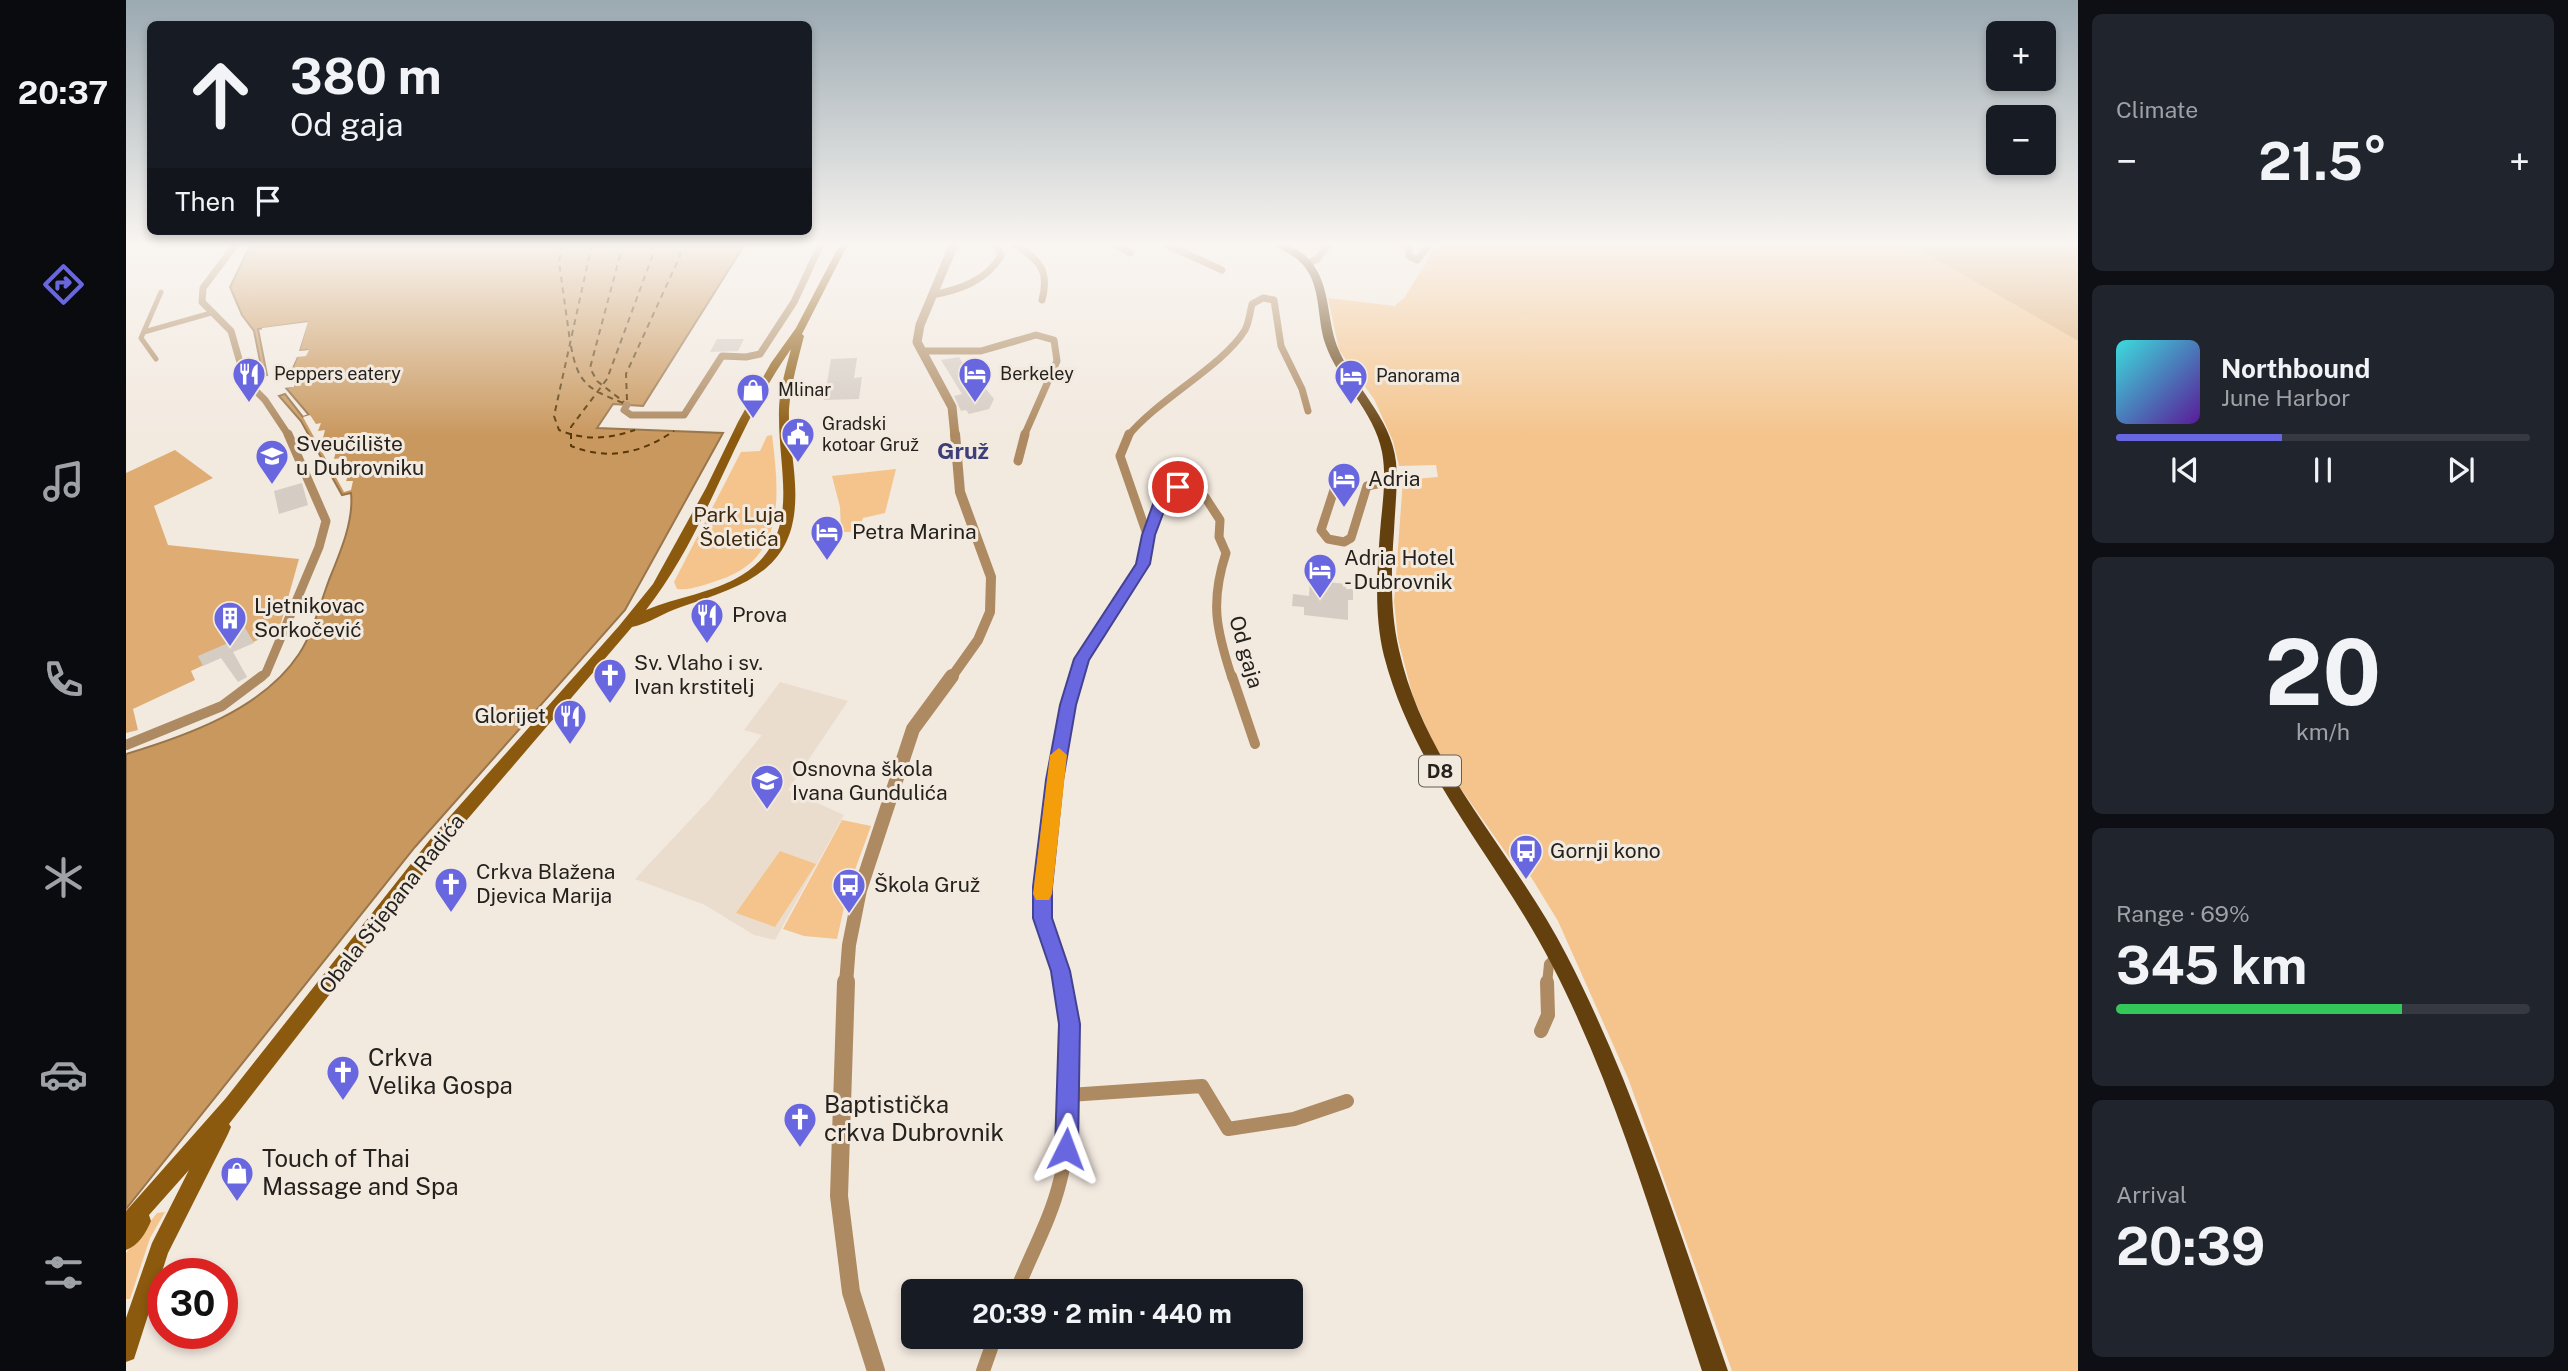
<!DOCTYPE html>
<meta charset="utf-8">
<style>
:root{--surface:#171b24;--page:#20242c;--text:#f1f3f6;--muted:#9ea1a6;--line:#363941;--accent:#6967e0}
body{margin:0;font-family:"Public Sans",sans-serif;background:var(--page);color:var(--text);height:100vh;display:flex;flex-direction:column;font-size:26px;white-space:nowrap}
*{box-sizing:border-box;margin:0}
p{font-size:23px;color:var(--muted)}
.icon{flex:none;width:38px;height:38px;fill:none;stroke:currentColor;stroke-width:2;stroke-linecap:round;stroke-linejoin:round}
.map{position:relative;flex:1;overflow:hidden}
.details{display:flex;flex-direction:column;gap:14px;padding:14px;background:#0d0f14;width:490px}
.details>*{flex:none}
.guide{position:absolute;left:21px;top:21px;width:665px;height:214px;border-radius:10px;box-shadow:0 4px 10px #0003;background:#171b24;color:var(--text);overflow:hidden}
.fabs{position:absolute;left:1860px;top:21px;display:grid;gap:14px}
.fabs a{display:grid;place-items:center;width:70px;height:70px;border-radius:10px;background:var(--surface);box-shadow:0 4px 10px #0003;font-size:35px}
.speed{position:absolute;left:21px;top:1258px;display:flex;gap:14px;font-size:35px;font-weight:700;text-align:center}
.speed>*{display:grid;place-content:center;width:91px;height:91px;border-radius:50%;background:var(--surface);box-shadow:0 4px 10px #0003;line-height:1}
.speed .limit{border:10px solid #d22;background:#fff;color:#111}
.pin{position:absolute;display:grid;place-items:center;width:60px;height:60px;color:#fff;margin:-30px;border:4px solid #fff;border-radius:50%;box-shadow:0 2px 7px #0007}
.me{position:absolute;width:77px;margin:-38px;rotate:3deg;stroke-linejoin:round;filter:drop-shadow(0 0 5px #0008)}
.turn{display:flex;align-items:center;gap:24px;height:147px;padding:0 28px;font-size:32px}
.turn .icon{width:91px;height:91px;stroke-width:2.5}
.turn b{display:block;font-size:49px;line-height:60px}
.then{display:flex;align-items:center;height:66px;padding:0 28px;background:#0003;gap:14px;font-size:26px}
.big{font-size:52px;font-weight:700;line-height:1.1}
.details .widget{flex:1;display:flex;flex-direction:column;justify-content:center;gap:10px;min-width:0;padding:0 24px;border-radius:10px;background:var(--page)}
.details .dial{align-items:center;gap:0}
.dial b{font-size:91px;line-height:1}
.song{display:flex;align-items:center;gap:21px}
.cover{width:84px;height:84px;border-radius:10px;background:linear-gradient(135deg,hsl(180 70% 55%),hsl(270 70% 35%))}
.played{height:7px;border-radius:4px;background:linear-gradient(90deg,var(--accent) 40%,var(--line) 40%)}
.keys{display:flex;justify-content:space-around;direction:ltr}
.heat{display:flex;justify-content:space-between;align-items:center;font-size:38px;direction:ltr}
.charge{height:10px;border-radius:5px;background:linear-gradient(90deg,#34c759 69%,var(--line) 0)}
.trip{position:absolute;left:775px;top:1279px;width:402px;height:70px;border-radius:10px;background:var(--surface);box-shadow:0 4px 10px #0003;font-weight:700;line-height:70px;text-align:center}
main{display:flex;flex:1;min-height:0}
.dock{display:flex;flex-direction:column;width:126px;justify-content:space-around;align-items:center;background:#090b0e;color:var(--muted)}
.dock .icon{width:49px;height:49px}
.dock .selected{color:var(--accent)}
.dock b{font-size:32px;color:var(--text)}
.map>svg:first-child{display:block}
.built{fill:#ebddcd}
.green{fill:#f4c48c}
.forest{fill:#dfad73}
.water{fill:#c9985e;stroke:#98754b;stroke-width:2}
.pier{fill:#f2e9df}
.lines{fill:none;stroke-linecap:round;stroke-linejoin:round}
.ferry{stroke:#583808;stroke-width:2;stroke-dasharray:6 5;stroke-linecap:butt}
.building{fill:#d5ccc3}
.pedestrian{stroke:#ad8a61;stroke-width:5}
.minor-far3{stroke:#ad8a61;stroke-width:7}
.minor-far2{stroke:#ad8a61;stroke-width:9}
.minor-far1{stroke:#ad8a61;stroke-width:10}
.minor{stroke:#ad8a61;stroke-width:14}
.tertiary-far3{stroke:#ad8a61;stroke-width:9}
.tertiary-far2{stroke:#ad8a61;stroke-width:10}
.tertiary-far1{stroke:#ad8a61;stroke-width:14}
.tertiary{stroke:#ad8a61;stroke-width:18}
.secondary{fill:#8c5a0e;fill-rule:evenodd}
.primary{fill:#64400f;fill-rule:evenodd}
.route{fill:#6967e0;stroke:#444392;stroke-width:2}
.slow{fill:#f59e0b}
.labels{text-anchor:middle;stroke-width:6;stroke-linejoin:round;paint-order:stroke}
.far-poi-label{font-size:18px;fill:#25221e;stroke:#f2e9df;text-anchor:start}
.shield{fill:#f2e9df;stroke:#625e58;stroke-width:2}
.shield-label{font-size:19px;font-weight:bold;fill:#25221e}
.poi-label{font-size:21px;fill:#25221e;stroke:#f2e9df;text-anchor:start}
.park-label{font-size:21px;fill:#3f2a10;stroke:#f2e9df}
.street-label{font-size:21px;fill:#25221e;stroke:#f2e9df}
.far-district-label{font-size:23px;font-weight:bold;fill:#3d3e7a;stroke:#f2e9df}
.near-poi-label{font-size:24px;fill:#25221e;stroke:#f2e9df;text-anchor:start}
</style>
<main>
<nav class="dock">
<b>20:37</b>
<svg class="icon selected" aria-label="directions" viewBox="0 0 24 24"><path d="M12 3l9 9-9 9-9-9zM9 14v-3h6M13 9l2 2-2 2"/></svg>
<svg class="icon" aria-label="music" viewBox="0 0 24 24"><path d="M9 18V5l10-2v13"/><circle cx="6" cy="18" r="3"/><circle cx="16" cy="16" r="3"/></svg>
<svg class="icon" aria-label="phone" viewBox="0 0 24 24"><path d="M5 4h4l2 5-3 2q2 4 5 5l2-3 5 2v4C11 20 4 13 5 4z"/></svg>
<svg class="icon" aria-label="climate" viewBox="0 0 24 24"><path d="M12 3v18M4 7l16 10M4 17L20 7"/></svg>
<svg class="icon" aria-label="car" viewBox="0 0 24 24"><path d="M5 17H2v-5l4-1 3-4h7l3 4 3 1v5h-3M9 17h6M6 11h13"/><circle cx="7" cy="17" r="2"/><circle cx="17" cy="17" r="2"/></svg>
<svg class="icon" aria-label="filters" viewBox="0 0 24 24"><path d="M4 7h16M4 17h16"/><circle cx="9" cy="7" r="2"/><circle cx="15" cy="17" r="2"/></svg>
</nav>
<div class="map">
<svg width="1952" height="1371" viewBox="0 0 1952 1371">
<rect width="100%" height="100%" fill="#f2e9df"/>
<!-- built -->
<path class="built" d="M654 682 722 701 662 790 718 815 649 940 628 935 579 905 509 879 583 800 636 735 618 730Z"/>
<!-- green -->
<path class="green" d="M1311 244H1783L1952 341V1371H1606L1502 1078 1432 921 1405 877 1383 857 1335 789 1307 742 1287 697 1272 639 1268 602 1277 480 1312 477 1310 465 1273 466 1267 441 1248 399 1213 350 1202 298 1269 306 1279 297Z
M646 435C653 493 661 558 593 580 581 584 563 591 551 589L548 582 615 452 634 451 641 436Z
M770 469 759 513 737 518 732 532H715L714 507 706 476Z
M716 820 745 826 722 889 711 939 678 936 657 929Z
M654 851 690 864 649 927 610 913Z
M39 1212 24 1238 4 1299H0V1253L31 1213Z"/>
<!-- forest -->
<path class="forest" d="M1783 244H1952V341Z
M49 450 87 478 28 506 42 545 173 559 153 630 65 671 69 680 7 709 12 730 0 733V473Z"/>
<!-- water -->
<path class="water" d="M125 244H619L517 406 487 404 471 428 597 433 499 610 289 847 0 1209V754C60 736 137 709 173 654 187 633 194 604 203 580 214 553 228 521 225 493L216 495 175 421 153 396 159 394 177 417 183 415 160 388 168 386 174 368 166 369 171 357 182 350 173 351 181 322 132 329 141 375 137 376 128 331 116 315 104 287Z"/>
<!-- pier -->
<path class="pier" d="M182 322 173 351 183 350 180 356 171 357 166 368 175 367 168 387 156 388 165 384 170 372 162 368 170 354 177 326 172 327 168 339 157 341 153 338 157 329 136 332V328Z
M184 415 190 424 195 423 192 431 199 430 197 438 203 437 201 445 207 444 204 452 210 451 208 459 215 458 212 467 219 466 215 474 223 473 220 481H227L225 490 218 492 177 417Z"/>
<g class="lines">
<!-- ferry -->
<path class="ferry" d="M436 244 433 262 444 341
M466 244 428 416 433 430C460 441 482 439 509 430
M497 244 464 368 471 381 498 402
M527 244 526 257 481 379 445 427V446C483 461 515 453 548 431
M445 346C452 385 463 389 497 403
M501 400 500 374 554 256 555 244"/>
</g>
<!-- building -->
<path class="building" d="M591 339H618L612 351 584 352Z
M833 357 853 390 860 389 868 399 863 409 843 414 840 410 835 411 828 396 836 394 815 360Z
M731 358 728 378 736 377 733 399 698 400 705 359Z
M176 483 182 505 153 514 148 491Z
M1184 580 1220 584V589H1227V600H1222V620L1178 615V607L1166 606 1167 594 1183 596Z
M115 621 128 643 107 652 121 677 112 682 95 658 77 666 72 656 102 643 94 629Z"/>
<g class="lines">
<!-- pedestrian -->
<path class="pedestrian" d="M18 332 85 313
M30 359 15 338 35 292"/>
<!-- minor-far3 -->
<path class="minor-far3" d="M110 244 77 288 76 302 105 331 119 380 139 400 163 436
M889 244C913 260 924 270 916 300
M989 244 1004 253
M1039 244 1096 270
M1283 244V256L1291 260 1304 244
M1183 263 1191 259 1203 244
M806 295C833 290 860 281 875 256L870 244
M795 351H855L910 335 928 340 931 361 898 436
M501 405 498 410 505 415H558L596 356 620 357 634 354 668 302 695 244
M1002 436C1032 399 1097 366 1119 330 1123 323 1124 312 1126 304L1137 298 1148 300 1155 346 1176 389 1182 411"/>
<!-- minor-far2 -->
<path class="minor-far2" d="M892 461 899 434
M1210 484 1195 530 1202 539 1218 542 1225 538 1241 486 1266 481
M1023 535 1035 500 1045 488H1061L1079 497 1094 520 1093 537 1100 553C1084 602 1090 629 1106 678
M134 678 140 673 193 547 200 521 162 434
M951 678 955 659 965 640 1017 564 1023 540 994 456 1003 434"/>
<!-- minor-far1 -->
<path class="minor-far1" d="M1106 676 1129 744
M0 745 96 706 136 676
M936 984 916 918V887L935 743 951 676
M1421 984 1423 964 1431 956"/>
<!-- minor -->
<path class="minor" d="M1415 1031 1422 1015 1421 982
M943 1095 1076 1086 1102 1129 1168 1119 1221 1101
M890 1292C904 1256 925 1219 934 1181 948 1128 946 1036 936 982
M857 1371 869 1337"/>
<!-- tertiary-far3 -->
<path class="tertiary-far3" d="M828 244 794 325 791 342 826 407 829 436"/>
<!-- tertiary-far2 -->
<path class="tertiary-far2" d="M825 678 852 640 864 612 865 577 834 492 829 434"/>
<!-- tertiary-far1 -->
<path class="tertiary-far1" d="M720 984 723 945 734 890 787 729 826 676"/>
<!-- tertiary -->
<path class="tertiary" d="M720 982 713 1196 725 1292 750 1371"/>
<!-- secondary -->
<path class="secondary" d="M714 244H722L676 334 678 336C672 360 665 384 663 409 662 434 668 459 669 484 674 568 624 584 555 607 539 612 522 624 506 627L322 842 103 1124 105 1127 102 1134 42 1253 8 1359 0 1362V1318L26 1243 63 1170 23 1215 25 1221C20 1233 12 1246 0 1250V1211L100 1098 310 832 493 626 527 584 580 488 612 422 645 363 670 328ZM665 349C659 372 652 394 653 418 653 476 676 537 616 575 587 593 551 597 520 610 582 531 607 431 665 349Z"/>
<!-- primary -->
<path class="primary" d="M1148 244C1164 244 1176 250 1186 263 1204 286 1201 319 1211 346 1227 387 1265 416 1270 462 1272 485 1269 508 1268 531 1265 571 1264 611 1273 650 1299 767 1388 852 1441 956 1509 1088 1553 1231 1602 1371H1576C1531 1235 1492 1093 1426 965 1372 860 1288 772 1258 656 1248 615 1251 573 1254 532 1256 506 1261 478 1256 452 1248 410 1212 382 1199 343 1191 319 1195 286 1178 266 1170 256 1158 252 1148 244Z"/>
</g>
<!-- sky -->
<linearGradient id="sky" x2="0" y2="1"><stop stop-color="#9ba9b1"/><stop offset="0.56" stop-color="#f9f5f1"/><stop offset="1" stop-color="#f9f5f1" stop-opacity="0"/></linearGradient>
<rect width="1952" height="436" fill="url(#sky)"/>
<!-- route -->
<path class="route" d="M1048 484 1059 487 1044 495 1029 535 1024 564 963 660 950 705 937 780 926 887V918L944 971 954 1024 952 1149 948 1157 940 1161 933 1157 929 1149 933 1024 925 971 907 918V887L920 780 934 705 948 659 1010 564 1016 535 1031 493Z"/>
<!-- slow -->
<path class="slow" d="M933 748 941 755 926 894 923 900H910L907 894 924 755Z"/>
<!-- icons -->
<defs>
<symbol id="restaurant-pin" viewBox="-11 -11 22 30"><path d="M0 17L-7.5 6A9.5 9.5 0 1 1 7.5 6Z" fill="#6967e0" stroke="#f2e9df"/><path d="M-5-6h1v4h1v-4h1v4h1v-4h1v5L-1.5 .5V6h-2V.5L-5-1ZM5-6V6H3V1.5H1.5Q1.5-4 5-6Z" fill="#fff"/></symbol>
<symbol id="hotel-pin" viewBox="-11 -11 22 30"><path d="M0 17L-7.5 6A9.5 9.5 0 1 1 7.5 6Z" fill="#6967e0" stroke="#f2e9df"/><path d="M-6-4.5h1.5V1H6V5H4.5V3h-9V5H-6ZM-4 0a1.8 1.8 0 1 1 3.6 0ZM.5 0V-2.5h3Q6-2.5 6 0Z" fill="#fff"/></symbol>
<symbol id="shop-pin" viewBox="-11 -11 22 30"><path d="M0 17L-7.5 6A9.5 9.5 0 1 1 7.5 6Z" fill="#6967e0" stroke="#f2e9df"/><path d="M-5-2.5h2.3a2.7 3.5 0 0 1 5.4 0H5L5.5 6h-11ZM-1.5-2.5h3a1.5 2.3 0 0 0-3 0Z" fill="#fff"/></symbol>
<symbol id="civic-pin" viewBox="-11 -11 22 30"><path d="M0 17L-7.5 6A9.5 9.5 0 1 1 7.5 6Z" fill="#6967e0" stroke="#f2e9df"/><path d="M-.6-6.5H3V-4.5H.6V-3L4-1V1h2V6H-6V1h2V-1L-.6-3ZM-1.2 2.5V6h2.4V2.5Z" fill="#fff"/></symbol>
<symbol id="university-pin" viewBox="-11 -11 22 30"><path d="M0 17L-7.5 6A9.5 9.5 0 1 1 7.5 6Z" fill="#6967e0" stroke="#f2e9df"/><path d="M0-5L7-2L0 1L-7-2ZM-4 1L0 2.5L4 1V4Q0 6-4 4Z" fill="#fff"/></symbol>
<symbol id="building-pin" viewBox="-11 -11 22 30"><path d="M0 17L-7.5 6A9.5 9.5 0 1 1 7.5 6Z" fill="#6967e0" stroke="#f2e9df"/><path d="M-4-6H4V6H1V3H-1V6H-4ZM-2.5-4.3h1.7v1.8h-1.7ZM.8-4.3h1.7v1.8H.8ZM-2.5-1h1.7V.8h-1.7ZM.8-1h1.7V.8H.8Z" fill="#fff"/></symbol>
<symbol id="church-pin" viewBox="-11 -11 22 30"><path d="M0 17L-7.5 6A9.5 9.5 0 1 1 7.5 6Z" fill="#6967e0" stroke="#f2e9df"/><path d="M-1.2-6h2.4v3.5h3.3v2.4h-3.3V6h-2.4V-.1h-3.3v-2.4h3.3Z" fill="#fff"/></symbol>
<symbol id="school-pin" viewBox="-11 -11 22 30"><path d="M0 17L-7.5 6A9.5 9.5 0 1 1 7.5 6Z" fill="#6967e0" stroke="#f2e9df"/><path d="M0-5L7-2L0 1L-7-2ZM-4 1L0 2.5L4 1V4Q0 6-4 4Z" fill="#fff"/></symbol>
<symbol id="bus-pin" viewBox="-11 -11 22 30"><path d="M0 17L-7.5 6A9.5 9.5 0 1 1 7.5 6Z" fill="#6967e0" stroke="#f2e9df"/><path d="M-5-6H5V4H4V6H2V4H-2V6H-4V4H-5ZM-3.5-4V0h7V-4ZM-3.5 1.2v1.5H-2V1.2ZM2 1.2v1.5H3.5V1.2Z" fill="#fff"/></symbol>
</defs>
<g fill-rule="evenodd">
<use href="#restaurant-pin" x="104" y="355" width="38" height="52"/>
<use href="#hotel-pin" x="830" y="355" width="38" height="52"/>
<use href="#hotel-pin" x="1206" y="357" width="38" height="52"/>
<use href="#shop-pin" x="608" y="371" width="38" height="52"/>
<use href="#civic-pin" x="653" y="415" width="38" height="52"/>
<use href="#university-pin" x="127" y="437" width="38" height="52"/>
<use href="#hotel-pin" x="1199" y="460" width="38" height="52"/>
<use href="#hotel-pin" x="682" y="513" width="38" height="52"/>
<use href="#hotel-pin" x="1175" y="551" width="38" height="52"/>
<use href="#restaurant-pin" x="562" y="596" width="38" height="52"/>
<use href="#building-pin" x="85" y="599" width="38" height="52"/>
<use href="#church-pin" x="465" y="656" width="38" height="52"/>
<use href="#restaurant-pin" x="425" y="697" width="38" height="52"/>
<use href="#school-pin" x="622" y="762" width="38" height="52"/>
<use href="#bus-pin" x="1381" y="832" width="38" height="52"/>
<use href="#church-pin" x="306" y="865" width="38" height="52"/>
<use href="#bus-pin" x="704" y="866" width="38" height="52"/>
<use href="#church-pin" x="198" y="1053" width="38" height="52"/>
<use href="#church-pin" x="655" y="1100" width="38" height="52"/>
<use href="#shop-pin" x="92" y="1154" width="38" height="52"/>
</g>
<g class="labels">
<!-- far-poi labels -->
<g class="far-poi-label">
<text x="148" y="380">Peppers eatery</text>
<text x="874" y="380">Berkeley</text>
<text x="1250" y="382">Panorama</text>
<text x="652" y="396">Mlinar</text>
<text x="696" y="430">Gradski<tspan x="696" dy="21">kotoar Gruž</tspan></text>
</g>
<!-- shield labels -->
<rect class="shield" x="1293" y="755.5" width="42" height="31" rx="5"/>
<g class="shield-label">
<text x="1314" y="778">D8</text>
</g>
<!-- poi labels -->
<g class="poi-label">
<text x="170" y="451">Sveučilište<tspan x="170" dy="24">u Dubrovniku</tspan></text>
<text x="1242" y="486">Adria</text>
<text x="726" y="539">Petra Marina</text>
<text x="1218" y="565">Adria Hotel<tspan x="1218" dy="24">- Dubrovnik</tspan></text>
<text x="128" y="613">Ljetnikovac<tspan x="128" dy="24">Sorkočević</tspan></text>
<text x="606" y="622">Prova</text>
<text x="508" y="670">Sv. Vlaho i sv.<tspan x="508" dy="24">Ivan krstitelj</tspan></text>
<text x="420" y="723" text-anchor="end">Glorijet</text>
<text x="666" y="776">Osnovna škola<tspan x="666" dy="24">Ivana Gundulića</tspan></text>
<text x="1424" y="858">Gornji kono</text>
<text x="350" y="879">Crkva Blažena<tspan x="350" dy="24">Djevica Marija</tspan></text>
<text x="748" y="892">Škola Gruž</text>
</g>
<!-- park labels -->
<g class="park-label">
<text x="613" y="522">Park Luja<tspan x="613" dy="24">Šoletića</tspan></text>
</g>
<!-- street labels -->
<g class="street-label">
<text transform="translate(1120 652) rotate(74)" y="7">Od gaja</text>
<text transform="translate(266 904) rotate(-52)" y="7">Obala Stjepana Radića</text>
</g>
<!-- far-district labels -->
<g class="far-district-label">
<text x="837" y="459">Gruž</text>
</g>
<!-- near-poi labels -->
<g class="near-poi-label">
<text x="242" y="1066">Crkva<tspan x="242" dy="28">Velika Gospa</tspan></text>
<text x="698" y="1113">Baptistička<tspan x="698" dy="28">crkva Dubrovnik</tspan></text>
<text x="136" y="1167">Touch of Thai<tspan x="136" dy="28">Massage and Spa</tspan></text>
</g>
</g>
</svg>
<div class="fabs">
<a>+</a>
<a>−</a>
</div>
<div class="speed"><div class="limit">30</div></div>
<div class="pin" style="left:1052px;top:487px;background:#d93025"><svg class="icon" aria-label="arrive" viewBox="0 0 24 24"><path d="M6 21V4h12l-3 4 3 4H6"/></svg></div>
<svg class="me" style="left:940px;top:1149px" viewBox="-20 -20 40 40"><path d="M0-17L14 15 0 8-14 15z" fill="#6967e0" stroke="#fff" stroke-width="4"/></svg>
<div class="trip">20:39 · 2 min · 440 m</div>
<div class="guide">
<div class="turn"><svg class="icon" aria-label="ahead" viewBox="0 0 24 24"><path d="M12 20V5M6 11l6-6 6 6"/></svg><div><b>380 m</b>Od gaja</div></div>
<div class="then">Then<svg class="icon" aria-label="arrive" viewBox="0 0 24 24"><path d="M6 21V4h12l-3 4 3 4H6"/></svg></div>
</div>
</div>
<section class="details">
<div class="widget"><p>Climate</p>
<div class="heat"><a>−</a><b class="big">21.5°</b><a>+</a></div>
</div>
<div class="widget">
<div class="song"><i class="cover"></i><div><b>Northbound</b><p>June Harbor</p></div></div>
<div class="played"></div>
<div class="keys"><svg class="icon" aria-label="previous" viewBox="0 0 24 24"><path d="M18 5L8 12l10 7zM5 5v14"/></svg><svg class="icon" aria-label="pause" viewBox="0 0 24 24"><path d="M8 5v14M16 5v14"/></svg><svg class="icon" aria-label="next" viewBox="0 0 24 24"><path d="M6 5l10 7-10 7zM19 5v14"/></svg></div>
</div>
<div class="widget dial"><b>20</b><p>km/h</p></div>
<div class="widget"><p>Range · 69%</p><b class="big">345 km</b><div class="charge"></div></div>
<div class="widget"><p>Arrival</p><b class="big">20:39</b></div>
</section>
</main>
